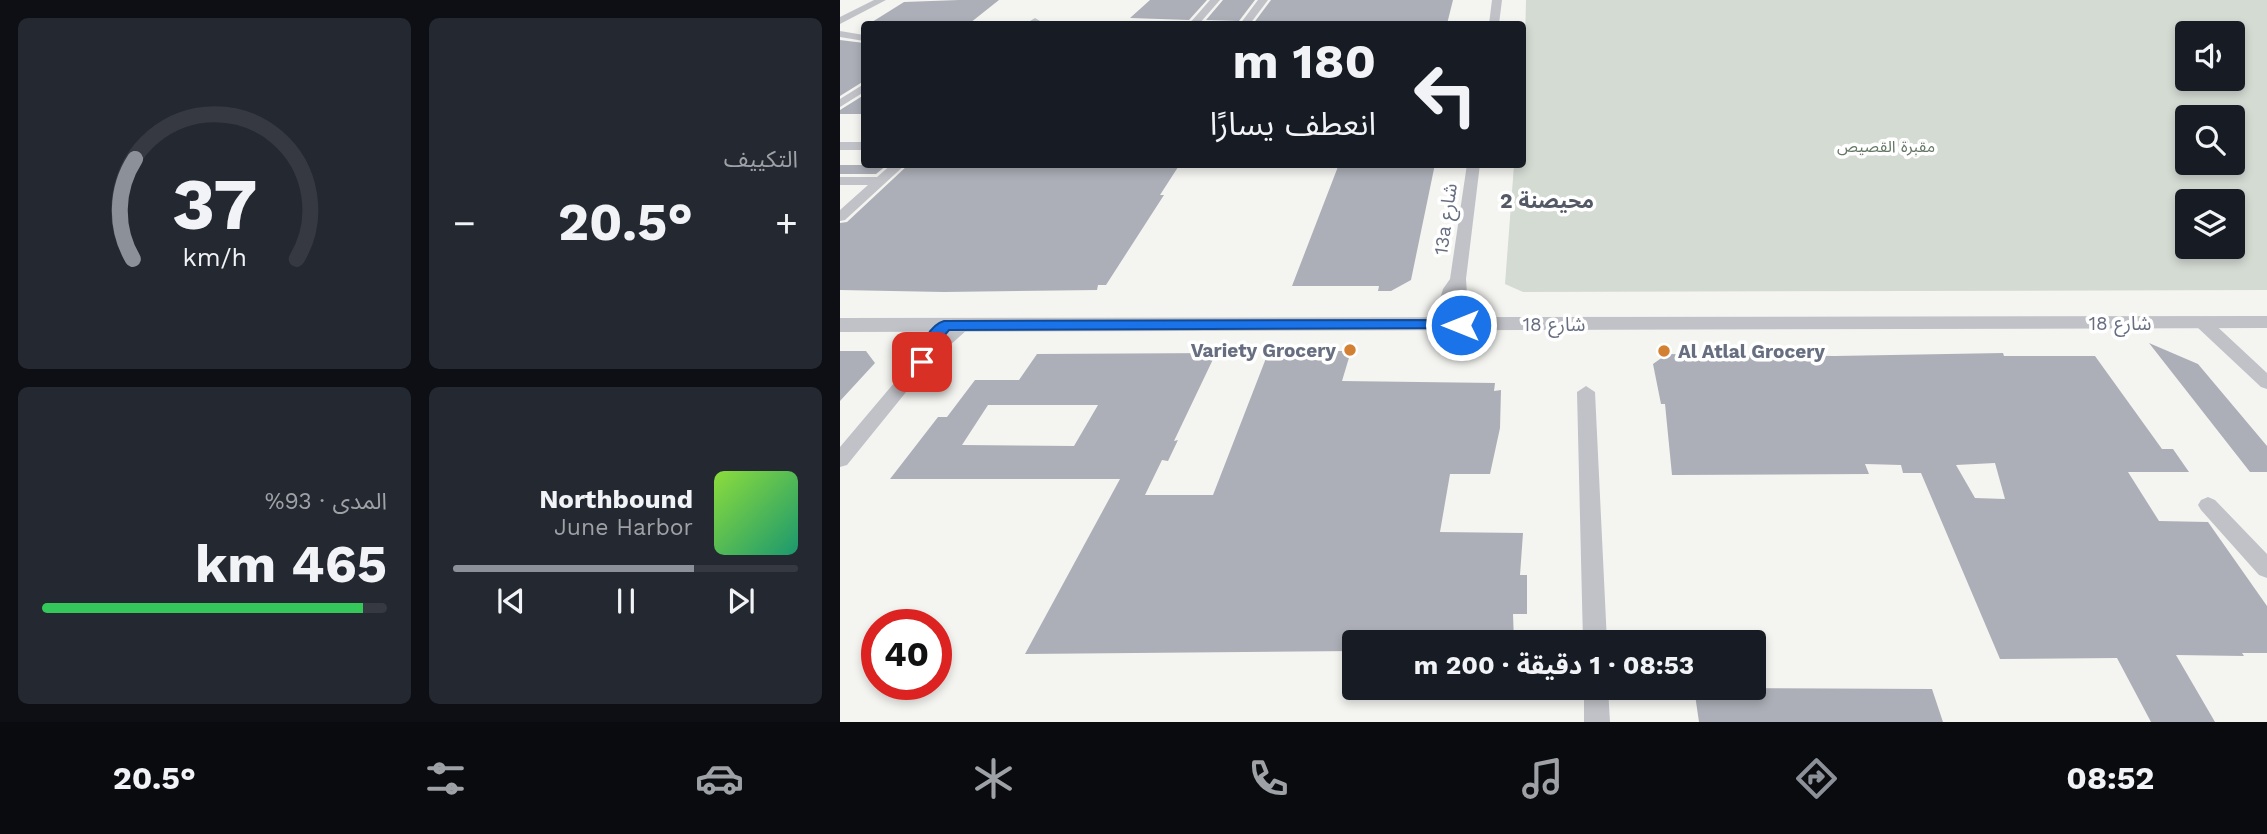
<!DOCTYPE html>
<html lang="ar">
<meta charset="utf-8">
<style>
:root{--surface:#171b24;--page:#242831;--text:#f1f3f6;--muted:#9ea1a6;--line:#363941;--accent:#8c9099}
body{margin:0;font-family:"Work Sans","Noto Sans Arabic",sans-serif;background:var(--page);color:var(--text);direction:rtl;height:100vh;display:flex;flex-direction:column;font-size:26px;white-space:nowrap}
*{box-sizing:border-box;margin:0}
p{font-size:23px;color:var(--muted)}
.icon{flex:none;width:38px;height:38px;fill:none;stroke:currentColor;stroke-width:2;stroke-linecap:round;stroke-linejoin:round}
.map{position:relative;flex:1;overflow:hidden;direction:ltr}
.panel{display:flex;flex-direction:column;gap:18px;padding:18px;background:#0d0f14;width:840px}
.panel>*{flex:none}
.guide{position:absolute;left:21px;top:21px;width:665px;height:147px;border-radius:7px;box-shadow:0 4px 10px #0003;direction:rtl;background:#171b24;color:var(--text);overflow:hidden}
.controls{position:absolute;left:1335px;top:21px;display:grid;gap:14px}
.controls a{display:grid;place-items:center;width:70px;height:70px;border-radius:7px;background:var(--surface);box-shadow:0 4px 10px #0003;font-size:35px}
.speed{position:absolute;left:21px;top:609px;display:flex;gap:14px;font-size:35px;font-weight:700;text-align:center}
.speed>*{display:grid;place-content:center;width:91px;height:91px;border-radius:50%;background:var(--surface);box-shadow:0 4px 10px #0003;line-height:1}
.speed .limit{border:10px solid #d22;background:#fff;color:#111}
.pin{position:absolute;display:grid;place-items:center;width:60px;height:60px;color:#fff;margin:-30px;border-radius:14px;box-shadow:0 4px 10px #0006}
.me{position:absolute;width:77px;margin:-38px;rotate:270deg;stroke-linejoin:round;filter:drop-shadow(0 0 5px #0008)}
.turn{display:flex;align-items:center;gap:24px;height:147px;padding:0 35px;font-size:32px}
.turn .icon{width:91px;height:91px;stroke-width:2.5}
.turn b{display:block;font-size:49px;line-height:60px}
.big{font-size:52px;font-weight:700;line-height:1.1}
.panel .tile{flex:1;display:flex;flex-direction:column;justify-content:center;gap:10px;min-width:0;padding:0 24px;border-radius:10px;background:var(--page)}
.panel .dial{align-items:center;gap:0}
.dial svg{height:182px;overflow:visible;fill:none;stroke:var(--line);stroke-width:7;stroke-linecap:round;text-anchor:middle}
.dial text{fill:var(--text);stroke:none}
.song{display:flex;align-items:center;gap:21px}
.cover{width:84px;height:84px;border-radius:10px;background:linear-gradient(135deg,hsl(90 70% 55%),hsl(160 70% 35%))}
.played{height:7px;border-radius:4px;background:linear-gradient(90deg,var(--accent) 70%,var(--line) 70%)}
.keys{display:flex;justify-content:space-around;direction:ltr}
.heat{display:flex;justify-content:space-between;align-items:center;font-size:38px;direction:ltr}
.charge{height:10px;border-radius:5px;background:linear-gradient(90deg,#34c759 93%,var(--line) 0)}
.panel .tiles{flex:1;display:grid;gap:18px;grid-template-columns:repeat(2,1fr)}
.trip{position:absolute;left:502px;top:630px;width:424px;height:70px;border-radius:7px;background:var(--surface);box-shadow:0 4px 10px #0003;font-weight:700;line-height:70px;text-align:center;direction:rtl}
.dock{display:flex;height:112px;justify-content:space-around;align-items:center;background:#090b0e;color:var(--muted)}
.dock .icon{width:49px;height:49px}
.dock .current{color:var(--accent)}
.dock b{font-size:32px;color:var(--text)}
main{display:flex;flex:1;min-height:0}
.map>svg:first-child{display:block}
.green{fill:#d4dbd3;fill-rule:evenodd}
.building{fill:#acafb7;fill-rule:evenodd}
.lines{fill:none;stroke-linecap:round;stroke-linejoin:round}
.minor{fill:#c0c2c7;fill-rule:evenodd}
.tertiary{fill:#c0c2c7;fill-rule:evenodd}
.route{fill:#1a73e8;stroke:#114b97;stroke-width:2}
.poi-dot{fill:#d38033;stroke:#fff;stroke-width:2.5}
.labels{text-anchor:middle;stroke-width:7;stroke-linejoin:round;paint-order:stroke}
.far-park-label{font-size:16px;fill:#657765;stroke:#fff}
.street-label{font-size:19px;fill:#666e80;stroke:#fff}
.poi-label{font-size:19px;font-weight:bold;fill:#666e80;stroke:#fff;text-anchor:end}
.far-district-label{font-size:21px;font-weight:bold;fill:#535965;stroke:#fff}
</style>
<main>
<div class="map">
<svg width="1427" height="722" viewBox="0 0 1427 722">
<rect width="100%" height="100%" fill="#f4f5f1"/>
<!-- green -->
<path class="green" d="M686 0H1427V290L683 292 665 284 674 165 682 164ZM1348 33H1393V79H1348ZM1348 117H1393V163H1348ZM1348 201H1393V247H1348Z"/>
<!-- building -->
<path class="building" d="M119 0H159L130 23 32 22 64 2Z
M310 0H367L349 20 290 18Z
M383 0H415L399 21 366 20Z
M431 0H613L607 24H413Z
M0 40 24 43V81L0 96Z
M24 95V114H0V110Z
M340 164 320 195H324L266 285H258L257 290 104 292 0 290V223L7 222 68 165Z
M499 164H595L571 280 551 291H538L539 286H452Z
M0 165H47L36 174H0Z
M1309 343 1358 364 1427 446V472H1410Z
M0 351H26L35 363 0 401Z
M484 351H511L502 381 655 383 654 391 661 390 660 428 650 474H610L600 532 683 533 680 575H687V614H673L674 642H514V651L185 654 280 479H50L98 417H107L135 380H179L197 354 376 353 334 441 338 440 328 461 322 460 305 495H373L428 353 480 354ZM148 405H258L234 446 122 445Z
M1163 353 1164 356H1255L1322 449H1333L1349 472H1288L1319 521 1368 522 1427 606V653H1402L1404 656 1336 655 1375 722H1311L1277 658 1160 659 1081 473H1063L1061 465 1025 464 1029 474 832 475 825 404H821L813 364 827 354 995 356ZM1155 463 1165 499 1135 498 1116 465Z
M854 688 1092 689 1103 722H859Z"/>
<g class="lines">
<!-- minor -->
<path class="minor" d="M34 0H46L0 24V17Z
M370 0H380L359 24H349Z
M418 0H428L410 24H400Z
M652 0H662L659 24H649Z
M195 18 200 21 196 24H185Z
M271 21H305L310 24H266Z
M0 31 24 35V41L0 37Z
M24 84V92L0 107V99Z
M0 142H24V150H0Z
M52 164H66L5 220 0 221V210L28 185H0V177H37Z
M627 164H640L626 279 629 325 627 329H615L612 313 608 325 600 330 592 325 603 289 610 279Z
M1363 318 1369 319 1427 373V389L1421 387 1357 327 1355 323Z
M122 320 128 321 130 325 128 329 88 365 7 465 0 467V447L76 357 116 321Z
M746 386 755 392 767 642H743L737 392Z
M1368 497 1375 500 1427 554V578L1419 575 1361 510 1358 505 1361 500Z
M744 688H768L770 722H744Z"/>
<!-- tertiary -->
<path class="tertiary" d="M1427 316V328L0 332V318Z"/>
</g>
<!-- route -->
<path class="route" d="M621 320 629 325 627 328 109 330 97 344 88 365 82 366 74 362C80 348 89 325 104 321Z"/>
<!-- markers -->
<g class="poi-dot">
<circle cx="510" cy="350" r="7"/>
<circle cx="824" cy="351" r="7"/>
</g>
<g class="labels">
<!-- far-park labels -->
<g class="far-park-label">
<text x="1046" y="152">مقبرة القصيص</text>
</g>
<!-- street labels -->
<g class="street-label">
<text transform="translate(605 219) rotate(-82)" y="7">13a شارع</text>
<text x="1280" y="330">شارع 18</text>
<text x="714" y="331">شارع 18</text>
</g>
<!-- poi labels -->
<g class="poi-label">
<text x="496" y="357">Variety Grocery</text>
<text x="838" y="358" text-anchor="start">Al Atlal Grocery</text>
</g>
<!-- far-district labels -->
<g class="far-district-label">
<text x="707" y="208">محيصنة 2</text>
</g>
</g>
</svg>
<div class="controls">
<a><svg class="icon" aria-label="sound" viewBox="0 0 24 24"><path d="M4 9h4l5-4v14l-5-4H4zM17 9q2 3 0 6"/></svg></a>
<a><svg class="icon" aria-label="search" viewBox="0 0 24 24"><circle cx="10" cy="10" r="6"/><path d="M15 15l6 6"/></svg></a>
<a><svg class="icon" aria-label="layers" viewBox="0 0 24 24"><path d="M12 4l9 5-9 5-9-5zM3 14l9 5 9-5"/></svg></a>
</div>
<div class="speed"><div class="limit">40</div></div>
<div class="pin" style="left:82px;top:362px;background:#d93025"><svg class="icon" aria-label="arrive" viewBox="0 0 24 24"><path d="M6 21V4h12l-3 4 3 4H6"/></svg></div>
<svg class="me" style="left:621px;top:325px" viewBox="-20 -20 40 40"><circle r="17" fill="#1a73e8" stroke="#fff" stroke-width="3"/><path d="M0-11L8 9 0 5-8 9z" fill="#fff"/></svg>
<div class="trip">08:53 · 1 دقيقة · 200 m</div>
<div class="guide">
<div class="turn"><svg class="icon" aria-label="left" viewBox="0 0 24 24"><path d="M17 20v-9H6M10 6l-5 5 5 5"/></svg><div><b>180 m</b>انعطف يسارًا</div></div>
</div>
</div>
<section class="panel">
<div class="tiles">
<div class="tile"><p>التكييف</p>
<div class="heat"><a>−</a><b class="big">20.5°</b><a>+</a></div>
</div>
<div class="tile dial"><svg viewBox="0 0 100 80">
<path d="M14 69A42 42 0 1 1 86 69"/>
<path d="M14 69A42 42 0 0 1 15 25" stroke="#8c9099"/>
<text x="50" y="56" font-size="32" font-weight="700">37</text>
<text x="50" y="72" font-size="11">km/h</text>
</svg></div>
<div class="tile">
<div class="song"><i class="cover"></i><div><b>Northbound</b><p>June Harbor</p></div></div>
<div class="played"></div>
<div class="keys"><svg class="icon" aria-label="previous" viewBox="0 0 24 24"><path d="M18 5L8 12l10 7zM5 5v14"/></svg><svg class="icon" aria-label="pause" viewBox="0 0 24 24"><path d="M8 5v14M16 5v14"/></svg><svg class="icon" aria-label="next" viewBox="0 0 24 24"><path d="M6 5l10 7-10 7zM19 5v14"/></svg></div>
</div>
<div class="tile"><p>المدى · 93%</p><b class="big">465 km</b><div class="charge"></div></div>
</div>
</section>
</main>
<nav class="dock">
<b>08:52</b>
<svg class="icon current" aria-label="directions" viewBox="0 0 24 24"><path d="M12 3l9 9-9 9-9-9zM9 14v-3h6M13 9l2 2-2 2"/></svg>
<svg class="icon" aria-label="music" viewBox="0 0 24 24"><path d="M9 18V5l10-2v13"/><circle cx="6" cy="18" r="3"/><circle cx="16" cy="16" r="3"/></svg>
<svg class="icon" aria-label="phone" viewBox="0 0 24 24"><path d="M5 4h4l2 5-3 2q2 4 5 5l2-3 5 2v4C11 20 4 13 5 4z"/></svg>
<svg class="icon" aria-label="climate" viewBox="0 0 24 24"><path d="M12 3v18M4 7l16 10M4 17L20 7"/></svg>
<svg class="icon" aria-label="car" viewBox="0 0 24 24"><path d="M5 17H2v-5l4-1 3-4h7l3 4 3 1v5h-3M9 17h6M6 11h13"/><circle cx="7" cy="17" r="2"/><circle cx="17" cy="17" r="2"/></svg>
<svg class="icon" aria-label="filters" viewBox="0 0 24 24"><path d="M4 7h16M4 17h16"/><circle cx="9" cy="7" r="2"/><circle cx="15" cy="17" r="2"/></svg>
<b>20.5°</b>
</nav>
